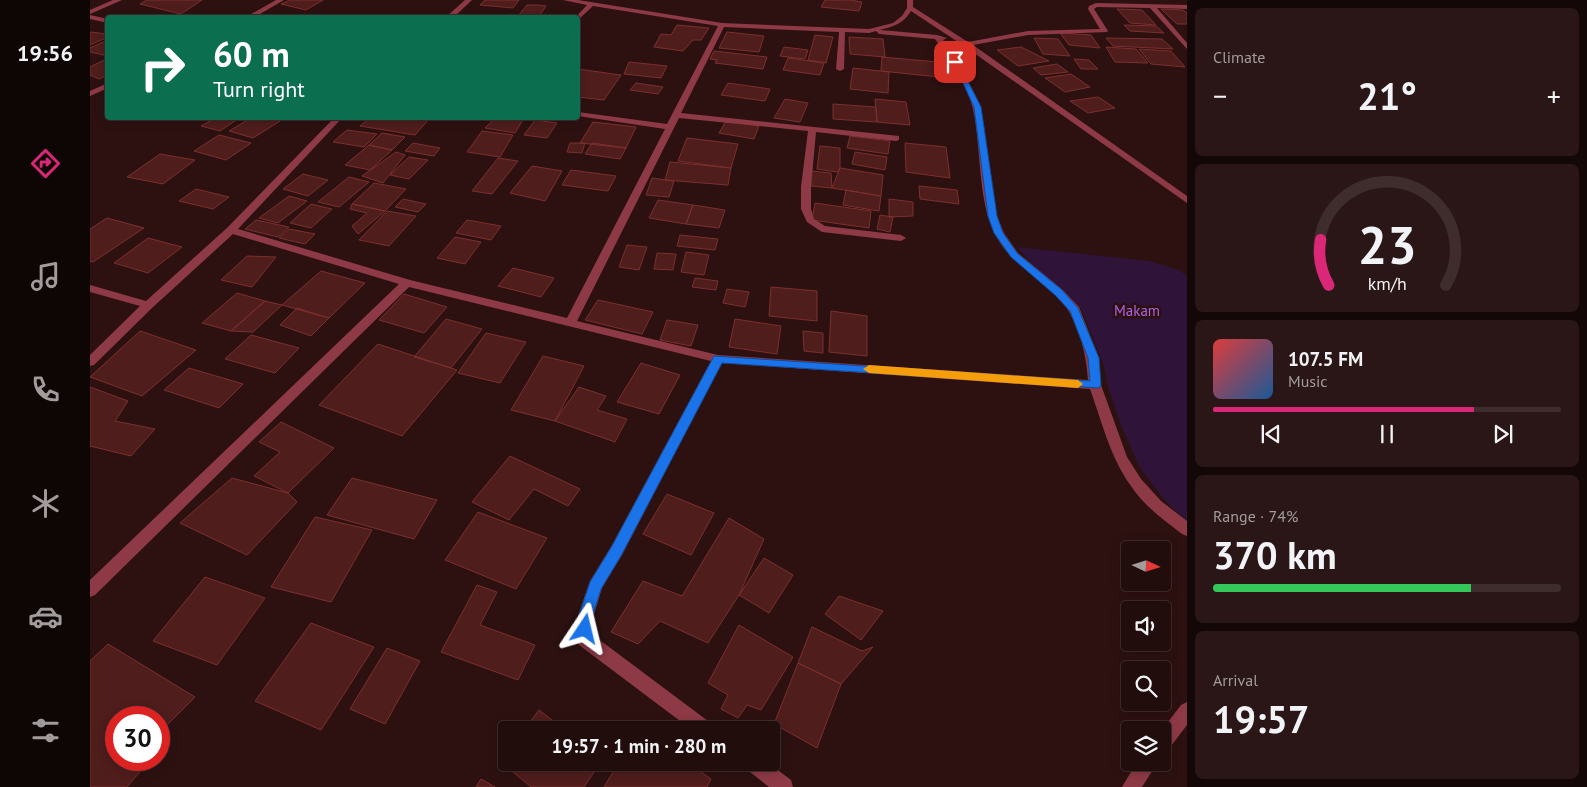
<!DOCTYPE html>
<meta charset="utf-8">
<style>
:root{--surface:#220d0d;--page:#2a1616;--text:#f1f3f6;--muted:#a29c9d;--line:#3f2d2e;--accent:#db2777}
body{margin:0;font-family:"PT Sans",sans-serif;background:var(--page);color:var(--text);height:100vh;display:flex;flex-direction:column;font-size:19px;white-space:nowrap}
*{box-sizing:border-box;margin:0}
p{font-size:16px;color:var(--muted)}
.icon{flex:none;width:28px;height:28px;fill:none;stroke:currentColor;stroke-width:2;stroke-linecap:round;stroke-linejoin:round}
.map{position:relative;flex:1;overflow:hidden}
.panel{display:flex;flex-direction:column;gap:8px;padding:8px;background:#130707;width:400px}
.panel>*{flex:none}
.top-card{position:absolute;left:15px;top:15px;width:475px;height:105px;border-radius:5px;box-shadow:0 2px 12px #0003,0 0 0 1px var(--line);background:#0b6e4f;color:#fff;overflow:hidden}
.needle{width:32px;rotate:94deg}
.fabs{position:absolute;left:1031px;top:541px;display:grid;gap:10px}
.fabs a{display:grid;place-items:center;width:50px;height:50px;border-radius:5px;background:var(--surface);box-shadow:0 2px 12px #0003,0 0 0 1px var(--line);font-size:25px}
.speed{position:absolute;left:15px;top:706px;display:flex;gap:10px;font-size:25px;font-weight:700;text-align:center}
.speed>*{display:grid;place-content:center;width:65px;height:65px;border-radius:50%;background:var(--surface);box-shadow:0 2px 12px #0003,0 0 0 1px var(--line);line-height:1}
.speed .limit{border:8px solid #d22;background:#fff;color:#111}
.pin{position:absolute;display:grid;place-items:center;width:42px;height:42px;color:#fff;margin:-21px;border-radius:10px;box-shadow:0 2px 8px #0006}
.me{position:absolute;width:55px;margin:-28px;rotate:10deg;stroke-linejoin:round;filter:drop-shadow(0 0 4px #0008)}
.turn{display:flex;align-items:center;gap:18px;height:105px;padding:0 25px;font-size:22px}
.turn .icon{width:65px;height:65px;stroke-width:2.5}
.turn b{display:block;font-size:35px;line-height:42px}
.big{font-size:38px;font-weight:700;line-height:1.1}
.panel .tile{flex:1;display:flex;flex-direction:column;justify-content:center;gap:8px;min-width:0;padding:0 18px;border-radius:8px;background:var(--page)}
.panel .dial{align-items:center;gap:0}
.dial svg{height:130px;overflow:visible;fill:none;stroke:var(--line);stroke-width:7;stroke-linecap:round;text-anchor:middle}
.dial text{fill:var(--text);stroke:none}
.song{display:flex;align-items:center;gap:15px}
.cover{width:60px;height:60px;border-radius:8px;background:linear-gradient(135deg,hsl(0 70% 55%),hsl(210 70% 35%))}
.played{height:5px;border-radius:2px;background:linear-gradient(90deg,var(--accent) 75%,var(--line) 75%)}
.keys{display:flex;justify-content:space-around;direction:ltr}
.heat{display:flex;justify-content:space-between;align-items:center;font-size:28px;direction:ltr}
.charge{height:8px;border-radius:4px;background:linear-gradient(90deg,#34c759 74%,var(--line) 0)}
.trip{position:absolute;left:408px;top:721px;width:282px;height:50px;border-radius:5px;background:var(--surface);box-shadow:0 2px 12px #0003,0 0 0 1px var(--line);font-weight:700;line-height:50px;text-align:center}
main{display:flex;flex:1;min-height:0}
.tab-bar{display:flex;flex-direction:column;width:90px;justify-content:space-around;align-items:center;background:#0e0505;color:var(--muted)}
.tab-bar .icon{width:35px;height:35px}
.tab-bar .on{color:var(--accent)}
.tab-bar b{font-size:22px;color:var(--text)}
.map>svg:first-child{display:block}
.green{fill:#301338}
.building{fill:#4f1d1c;stroke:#7c2f2d}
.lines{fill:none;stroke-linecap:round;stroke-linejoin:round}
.minor{fill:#8e3a46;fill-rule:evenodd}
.route{fill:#1a73e8;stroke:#114b97}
.slow{fill:#f59e0b}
.labels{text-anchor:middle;stroke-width:5;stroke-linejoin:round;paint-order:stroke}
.park-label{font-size:15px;fill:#ae62e6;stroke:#2d1111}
</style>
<main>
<nav class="tab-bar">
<b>19:56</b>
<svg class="icon on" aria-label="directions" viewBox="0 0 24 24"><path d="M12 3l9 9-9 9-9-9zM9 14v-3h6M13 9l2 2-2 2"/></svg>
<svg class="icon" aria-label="music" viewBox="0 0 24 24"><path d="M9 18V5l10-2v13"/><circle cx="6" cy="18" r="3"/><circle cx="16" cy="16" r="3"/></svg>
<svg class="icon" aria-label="phone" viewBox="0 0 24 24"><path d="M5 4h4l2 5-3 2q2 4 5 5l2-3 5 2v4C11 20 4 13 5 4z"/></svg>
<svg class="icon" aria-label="climate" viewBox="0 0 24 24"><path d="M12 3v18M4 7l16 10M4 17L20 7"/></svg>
<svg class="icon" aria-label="car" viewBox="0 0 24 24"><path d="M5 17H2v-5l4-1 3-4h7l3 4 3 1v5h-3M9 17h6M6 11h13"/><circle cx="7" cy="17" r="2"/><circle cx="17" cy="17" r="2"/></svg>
<svg class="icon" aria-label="filters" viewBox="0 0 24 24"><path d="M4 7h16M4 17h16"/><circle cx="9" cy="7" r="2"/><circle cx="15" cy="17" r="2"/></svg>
</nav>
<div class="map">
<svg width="1097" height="787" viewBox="0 0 1097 787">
<rect width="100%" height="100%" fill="#2d1111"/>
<!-- green -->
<path class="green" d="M927 247 1059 261 1089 270 1097 276V521L1076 502 1049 466 1031 425 1018 387 1014 366 992 310 976 292 947 269Z"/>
<!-- building -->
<path class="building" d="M57 0H112L91 14 50 4Z
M200 0H233L216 10 191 4Z
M395 0H429L423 8 390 5Z
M735 0H760L772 2 769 11 731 7Z
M437 5H448L456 6 448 18 428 16Z
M1027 9 1052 10 1066 25 1040 23Z
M1071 9 1093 10 1097 13V24H1087Z
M587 25 619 28 611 40H603L593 51 564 47 571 34 581 35Z
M1034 25 1066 26 1074 33 1040 31Z
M0 32 18 34V37L0 45Z
M637 32 674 36 669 52 629 48Z
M970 33 1001 35 1010 48 979 45Z
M725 35 743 37 736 63 718 60Z
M759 37 793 39 795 57 760 54Z
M944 38 968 39 980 56 953 54Z
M1016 38 1072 39 1083 49 1023 46Z
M18 40V56L0 52V48Z
M694 47 718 50 715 59 690 56Z
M931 47 959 61 928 66 907 50Z
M1016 47 1046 49 1058 63 1025 62Z
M1049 49 1081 51 1095 67 1061 64Z
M624 51 677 57 673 69 625 63 627 60 620 59Z
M792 57 848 62 849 77 791 71Z
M18 58V75L9 79 0 75V67Z
M698 58 734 63 730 75 693 70Z
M984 59 999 60 1008 69H991Z
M539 62 577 66 571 78 534 74Z
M967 64 978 72 951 75 943 68Z
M763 68 799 72 798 93 760 89Z
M488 69 531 75 514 100 488 97Z
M981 74 1000 87 975 92 955 78Z
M546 83 573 87 568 94 540 90Z
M638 83 680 89 675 101 631 95Z
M1008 97 1025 108 998 113 980 101Z
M695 99 718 103 710 122 684 118Z
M785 99 816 102 820 125 787 122Z
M743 104 786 107 787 122 743 119Z
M126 118H131L145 121 130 131 111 126Z
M161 118H195L163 138 139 131Z
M280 118 311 120 313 118H340L325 135 270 126Z
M405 118H434L425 133 395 128Z
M445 120 467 123 457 138 434 135Z
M636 121 669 126 664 139 629 133Z
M503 122 546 127 536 148 490 143Z
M257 130 287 134 274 147 243 142Z
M392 131 423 135 410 157 377 152Z
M292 133 315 137 302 150 279 145Z
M129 135 161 143 136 160 104 151Z
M760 136 800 141 798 154 757 148Z
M597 138 648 144 641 168 588 161Z
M323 143 350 148 344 156 315 151Z
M480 143H495L492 153 477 152Z
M502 143 536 148 530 159 495 154Z
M815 143 856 147 860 178 816 172Z
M279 145 302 150 280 170 255 165Z
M730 146 750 148V168L748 172 727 169Z
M306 152 315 155 293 183 272 176Z
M765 152 797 157 795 170 762 164Z
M70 154 105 160 73 184 37 177Z
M319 157 338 160 319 179 300 175Z
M408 158 428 161 402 194 382 191Z
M580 162 641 168 638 185 575 180Z
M442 166 472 171 455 201 420 193Z
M750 168 793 175 791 196 742 188Z
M481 170 526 176 518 191 472 185Z
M721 171 741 173 742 188 721 186Z
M213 174 238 180 218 196 193 189Z
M259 177 279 182 249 207 228 202Z
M562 178 584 181 579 197 556 195Z
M284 183 316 189 295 211 262 204Z
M829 186 867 190 869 204 830 199Z
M106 189 139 197 123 209 89 201Z
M756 190 791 196 789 211 753 205Z
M199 196 217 201 188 223 169 218Z
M313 199 336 204 328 212 305 207Z
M799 199 823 202V216L799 217Z
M568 200 603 205 596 224 559 218Z
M725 203 781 211 779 228 722 220Z
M221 204 242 209 221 228 200 223Z
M262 204 295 211 268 234 262 226 277 213 260 209Z
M603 205 635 210 629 228 596 224Z
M297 211 326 216 299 246 269 240Z
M790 215 803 217 800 232 787 229Z
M17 218 54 228 3 262 0 261V229Z
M166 220 199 227 188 237 155 229Z
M377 220 411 226 401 240 366 233Z
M199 229 225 234 215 244 189 238Z
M590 235 628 239 625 250 587 246Z
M365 237 391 242 375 264 347 258Z
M58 238 92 247 58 273 24 263Z
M537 245 557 247 549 270 529 267Z
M596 252 619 255 614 275 591 272Z
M567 253 586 254 583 270 564 269Z
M157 256 186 257 162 287 131 280Z
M423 268 464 278 451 297 408 286Z
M231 271 275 283 239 318 192 305Z
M605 278 628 281 626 290 602 287Z
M681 287 727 291V321L679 316Z
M637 289 659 292 655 307 633 303Z
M147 293 175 301 141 331 112 323Z
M314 294 357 307 334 333 289 320Z
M508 300 563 312 552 334 495 320Z
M175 301 192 305 163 332 141 331Z
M207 308 239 318 221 336 190 325Z
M741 311 777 316V356L739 352Z
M356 319 392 329 361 368 324 357Z
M645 319 691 326 687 354 639 347Z
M577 320 608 325 601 346 570 340Z
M50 331 106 350 52 396 0 377Z
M713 331 733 333V353L714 351Z
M396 333 436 342 410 383 368 373Z
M161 335 209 348 185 373 135 359Z
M288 344 367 370 312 436 229 405Z
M453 356 494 366 465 421 421 410Z
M551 363 590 375 569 414 527 402Z
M99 368 153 384 129 408 74 390Z
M0 387 38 401 25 421 65 429 41 456 0 446Z
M489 387 516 396 507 410 537 419 525 442 465 421Z
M191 422 244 448 198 493 164 476 190 452 169 442Z
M420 456 490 489 478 506 444 489 419 520 382 502Z
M142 478 198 493 207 502 157 555 90 523Z
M262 478 347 500 324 539 237 515Z
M577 494 624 513 601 555 553 534Z
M388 512 457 538 426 589 355 560Z
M225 517 282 530 241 602 181 587Z
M639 518 674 539 649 595 618 643 570 621 548 644 521 632 553 581 592 596Z
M674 558 703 575 679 613 649 595Z
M115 577 175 598 127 665 63 641Z
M387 585 407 592 390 625 445 645 428 680 351 652Z
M749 596 793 611 771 640 735 614Z
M221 623 284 647 231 730 165 701Z
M649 625 703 657 671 710 657 705 648 718 631 709 638 695 618 683Z
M722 627 772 651 783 647 751 684 708 663Z
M18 644 105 697 69 733V718H26V760H60L37 787H0V661Z
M297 648 330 661 295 724 260 709Z
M708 663 751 684 727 748 684 724Z
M449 710 475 730H434Z
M416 753V762H511L494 787H441L410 761Z
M529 762H597L621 779 617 787H514Z
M391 779 405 787H386Z"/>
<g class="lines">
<!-- minor -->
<path class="minor" d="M23 0H32L0 14V10Z
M186 0H194L163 18H154Z
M375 0H382L363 18H355Z
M473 0H488L632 23 779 29 803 23 812 16 817 8V0H823V7L878 42 938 31 1010 29 998 9 999 6 1006 3 1097 5V9L1067 8 1097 43V49L1060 8 1007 7 1004 9 1018 31 1017 32 938 35 883 45 1097 196V203L874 46 821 11C813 24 804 26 790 30L847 35 857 38 853 40 869 62 891 107 907 216 914 233 928 253 973 290 989 307 1009 358 1011 385 1037 457 1051 479 1071 501 1097 521V536L1092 534C1074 520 1054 506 1041 486 1020 457 1012 422 1000 389L632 363 532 555 512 588 503 618V635L622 724 625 730H602L489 645 487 639V618L500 581 522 545 621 361 319 287 5 595 0 597V580L309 284 143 234 62 308 4 365 0 366V355L50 306 0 292V285L56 301 137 228 244 118H252L148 229 320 280 477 318 575 129 488 116V112L577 124 628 26 503 6 488 20V18H485L497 5ZM634 27 749 32 746 69 750 71 754 69 755 32 779 33 786 31 789 34 845 39C857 56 879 89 883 109 891 145 888 201 904 232 917 260 943 274 965 294 987 315 996 350 998 380L628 355 487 321 589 118 718 131 711 187V209L717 222 732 232 811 241 816 238 811 235 735 226 724 219 721 209V187L726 132 806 141 809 140V136L591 113Z
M0 15 18 19V23L0 19Z
M18 83V88L0 96V91Z
M1097 702V725L1078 750 1072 753V730L1091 705Z
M652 762H677L701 780 703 787H679L655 768Z
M1047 762H1068L1052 787H1032Z"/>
</g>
<!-- route -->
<path class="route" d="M863 61 868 62 891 107 907 216 913 233 927 253 972 290 988 308 1009 358 1011 385 1009 388 632 363 532 554 511 589 502 618 500 634 495 636 490 634 488 629V618L500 582 522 546 624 356 1000 381 998 358 980 311 965 295 921 257 904 233 898 216 884 107Z"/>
<!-- slow -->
<path class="slow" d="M779 365 988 380 993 384 988 388 779 373 773 369Z"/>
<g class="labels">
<!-- park labels -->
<g class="park-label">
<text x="1047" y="316">Makam</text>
</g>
</g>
</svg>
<div class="fabs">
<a><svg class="needle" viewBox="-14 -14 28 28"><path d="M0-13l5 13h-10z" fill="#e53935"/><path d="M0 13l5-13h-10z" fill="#a29c9d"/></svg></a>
<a><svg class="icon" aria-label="sound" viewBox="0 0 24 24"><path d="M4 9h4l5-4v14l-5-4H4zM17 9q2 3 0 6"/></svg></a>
<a><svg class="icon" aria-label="search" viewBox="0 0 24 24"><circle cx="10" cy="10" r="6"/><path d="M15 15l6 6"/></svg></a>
<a><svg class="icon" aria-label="layers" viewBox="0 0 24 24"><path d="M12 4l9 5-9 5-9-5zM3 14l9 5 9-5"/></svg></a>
</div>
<div class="speed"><div class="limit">30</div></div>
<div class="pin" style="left:865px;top:62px;background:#d93025"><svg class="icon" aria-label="arrive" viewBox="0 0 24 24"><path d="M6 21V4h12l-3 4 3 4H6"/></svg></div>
<svg class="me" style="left:495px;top:629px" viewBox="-20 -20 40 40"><path d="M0-17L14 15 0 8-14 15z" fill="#1a73e8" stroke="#fff" stroke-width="4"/></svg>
<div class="trip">19:57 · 1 min · 280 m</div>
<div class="top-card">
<div class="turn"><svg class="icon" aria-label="right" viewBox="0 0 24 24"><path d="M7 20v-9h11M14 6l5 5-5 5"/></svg><div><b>60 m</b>Turn right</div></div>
</div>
</div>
<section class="panel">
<div class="tile"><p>Climate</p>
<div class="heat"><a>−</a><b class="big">21°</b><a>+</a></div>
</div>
<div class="tile dial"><svg viewBox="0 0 100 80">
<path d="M14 69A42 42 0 1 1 86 69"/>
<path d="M14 69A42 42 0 0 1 9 41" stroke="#db2777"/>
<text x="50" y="56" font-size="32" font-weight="700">23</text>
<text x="50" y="72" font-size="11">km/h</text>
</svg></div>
<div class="tile">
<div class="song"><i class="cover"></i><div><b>107.5 FM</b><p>Music</p></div></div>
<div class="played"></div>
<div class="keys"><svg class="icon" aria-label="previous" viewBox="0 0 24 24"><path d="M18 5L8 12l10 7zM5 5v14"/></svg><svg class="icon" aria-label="pause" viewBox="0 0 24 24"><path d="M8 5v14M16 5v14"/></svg><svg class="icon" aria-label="next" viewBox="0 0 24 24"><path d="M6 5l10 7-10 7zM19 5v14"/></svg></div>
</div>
<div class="tile"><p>Range · 74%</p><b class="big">370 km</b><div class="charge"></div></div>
<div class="tile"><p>Arrival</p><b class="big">19:57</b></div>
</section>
</main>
